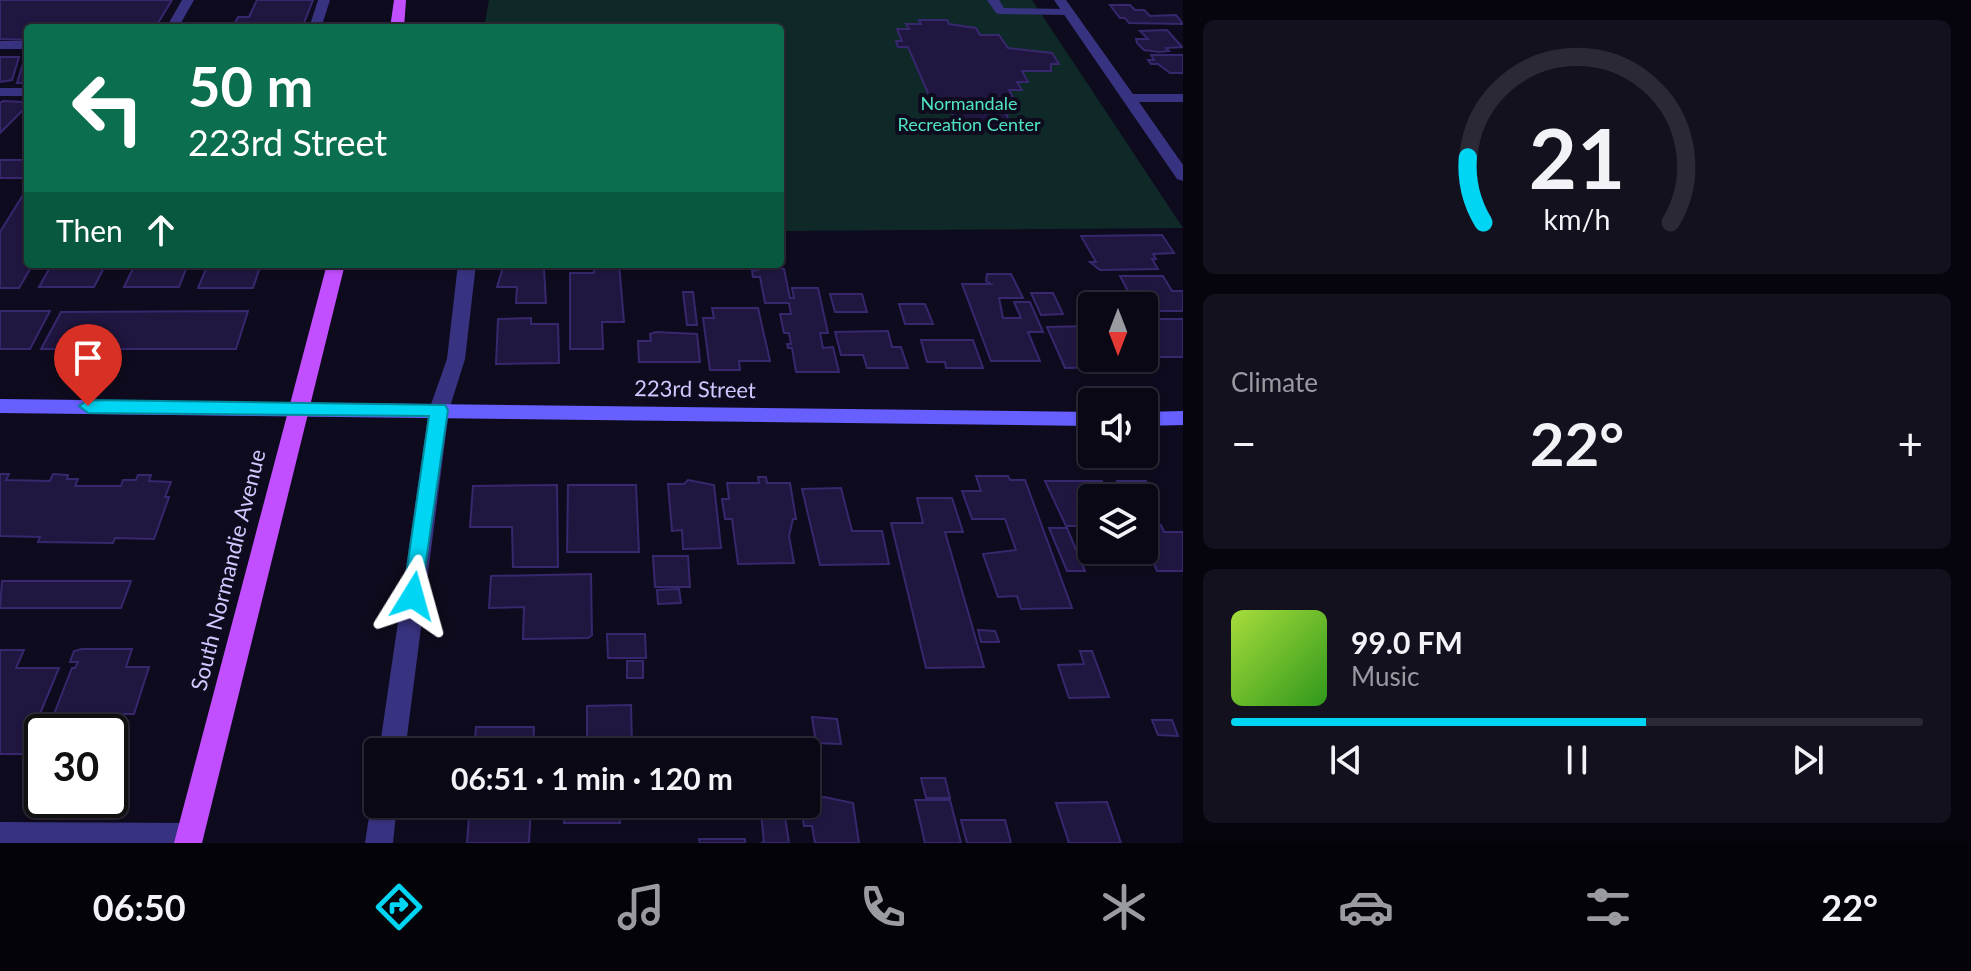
<!DOCTYPE html>
<meta charset="utf-8">
<style>
:root{--surface:#0b0816;--page:#14111f;--text:#f1f3f6;--muted:#9a9aa1;--line:#2b2935;--accent:#00d5f3}
body{margin:0;font-family:Lato,sans-serif;background:var(--page);color:var(--text);height:100vh;display:flex;flex-direction:column;font-size:30px;white-space:nowrap}
*{box-sizing:border-box;margin:0}
p{font-size:26px;color:var(--muted)}
.icon{flex:none;width:44px;height:44px;fill:none;stroke:currentColor;stroke-width:2;stroke-linecap:round;stroke-linejoin:round}
.map{position:relative;flex:1;overflow:hidden}
.panel{display:flex;flex-direction:column;gap:20px;padding:20px;background:#06040c;width:788px}
.panel>*{flex:none}
.hud{position:absolute;left:24px;top:24px;width:760px;height:244px;border-radius:8px;box-shadow:0 2px 6px #0004,0 0 0 2px var(--line);background:#0b6e4f;color:#fff;overflow:hidden}
.needle{width:52px;rotate:180deg}
.fabs{position:absolute;left:1078px;top:292px;display:grid;gap:16px}
.fabs a{display:grid;place-items:center;width:80px;height:80px;border-radius:8px;background:var(--surface);box-shadow:0 2px 6px #0004,0 0 0 2px var(--line);font-size:40px}
.speed{position:absolute;left:24px;top:714px;display:flex;gap:16px;font-size:40px;font-weight:700;text-align:center}
.speed>*{display:grid;place-content:center;width:104px;height:104px;border-radius:50%;background:var(--surface);box-shadow:0 2px 6px #0004,0 0 0 2px var(--line);line-height:1}
.speed .limit{border:4px solid #111;border-radius:12px;background:#fff;color:#111}
.pin{position:absolute;display:grid;place-items:center;width:68px;height:68px;color:#fff;margin:-82px -34px;border-radius:50% 50% 50% 0;rotate:-45deg;box-shadow:0 0 8px #0007}
.pin .icon{rotate:45deg}
.me{position:absolute;width:88px;margin:-44px;rotate:8deg;stroke-linejoin:round;filter:drop-shadow(0 0 6px #0008)}
.turn{display:flex;align-items:center;gap:28px;height:168px;padding:0 32px;font-size:36px}
.turn .icon{width:104px;height:104px;stroke-width:2.5}
.turn b{display:block;font-size:56px;line-height:68px}
.then{display:flex;align-items:center;height:76px;padding:0 32px;background:#0003;gap:16px;font-size:30px}
.big{font-size:60px;font-weight:700;line-height:1.1}
.panel .widget{flex:1;display:flex;flex-direction:column;justify-content:center;gap:12px;min-width:0;padding:0 28px;border-radius:12px;background:var(--page)}
.panel .dial{align-items:center;gap:0}
.dial svg{height:208px;overflow:visible;fill:none;stroke:var(--line);stroke-width:7;stroke-linecap:round;text-anchor:middle}
.dial text{fill:var(--text);stroke:none}
.song{display:flex;align-items:center;gap:24px}
.cover{width:96px;height:96px;border-radius:12px;background:linear-gradient(135deg,hsl(80 70% 55%),hsl(110 70% 35%))}
.played{height:8px;border-radius:4px;background:linear-gradient(90deg,var(--accent) 60%,var(--line) 60%)}
.keys{display:flex;justify-content:space-around;direction:ltr}
.heat{display:flex;justify-content:space-between;align-items:center;font-size:44px;direction:ltr}
.trip{position:absolute;left:364px;top:738px;width:456px;height:80px;border-radius:8px;background:var(--surface);box-shadow:0 2px 6px #0004,0 0 0 2px var(--line);font-weight:700;line-height:80px;text-align:center}
.dock{display:flex;height:128px;justify-content:space-around;align-items:center;background:#040309;color:var(--muted)}
.dock .icon{width:56px;height:56px}
.dock .current{color:var(--accent)}
.dock b{font-size:36px;color:var(--text)}
main{display:flex;flex:1;min-height:0}
.map>svg:first-child{display:block}
.green{fill:#0e2928}
.building{fill:#201640;stroke:#37276d;stroke-width:2}
.lines{fill:none;stroke-linecap:round;stroke-linejoin:round}
.service{fill:#383380;fill-rule:evenodd}
.minor{fill:#383380;fill-rule:evenodd}
.secondary{fill:#675fff;fill-rule:evenodd}
.primary{fill:#c24fff;fill-rule:evenodd}
.route{fill:#00d5f3;stroke:#008a9e;stroke-width:2}
.labels{text-anchor:middle;stroke-width:8;stroke-linejoin:round;paint-order:stroke}
.far-park-label{font-size:18px;fill:#4fe4c2;stroke:#0f0b1e}
.street-label{font-size:22px;fill:#d0c8ff;stroke:#0f0b1e}
</style>
<main>
<div class="map">
<svg width="1183" height="843" viewBox="0 0 1183 843">
<rect width="100%" height="100%" fill="#0f0b1e"/>
<!-- green -->
<path class="green" d="M489 0H1032L1183 228 780 231V28H484Z"/>
<!-- building -->
<path class="building" d="M0 0H172L155 28H28V40L0 39Z
M257 0H313L302 28H232L238 17H249Z
M1110 5H1130L1135 10H1144L1150 16 1176 15 1183 24 1129 23 1125 18H1120Z
M919 20H947L949 24 976 28 980 35H999L1008 48 1052 53 1059 64H1051V71H1022L1028 82H1017L1022 90H1009L1019 108H1003L1014 129H959L950 109H935L908 47H898L896 41H902L897 29H909L906 24H921Z
M1167 30 1182 47 1166 48 1169 51 1159 52 1144 50 1137 43 1136 39H1148L1140 31Z
M1151 55H1183V73H1170L1158 64H1151L1148 60H1154Z
M0 57H19L12 80 0 82Z
M25 57H28V83H17Z
M3 101 23 102 28 105 0 133V103Z
M0 160H28V178H0Z
M28 187V264H33L19 288H0V232Z
M1162 235 1174 253 1153 254 1156 259H1152L1158 269 1100 270 1090 262H1096L1081 236Z
M52 264H106L94 287H39Z
M135 264H188L179 287H124Z
M208 264H261L253 288H198Z
M504 264H562V269H544L546 303H516L517 287H497Z
M594 264H619L624 322H602L603 349H570V273H594Z
M761 264 784 269 790 298H794L792 288H818L828 333H820L823 348 833 347 839 372H796L792 348H788L787 344H791L789 333H784L780 314H791L789 303H765L760 277H753L752 271 762 269Z
M987 274H1011L1023 298H999L1003 318H1021L1014 302H1030L1043 332H1028L1040 361H991L962 284H991L986 281Z
M1120 276H1163L1172 291H1183V311H1144V306H1117L1110 293H1129Z
M683 292H693L697 325H687Z
M1031 293H1053L1063 314 1041 315Z
M830 294H862L867 312H835Z
M899 304H925L933 324H905Z
M712 308H758L770 361H739L740 370H710L703 318H714Z
M0 311H50L30 349H0Z
M248 311 236 349H41L61 312Z
M531 318V324H558L559 363 496 364 498 319Z
M1144 319H1183V357H1158L1152 346H1144Z
M1092 326V358L1120 359H1104L1107 367 1065 368 1047 327Z
M888 331 892 347H901L908 368H867L863 355H841L835 332Z
M656 332 697 334 700 362H639L638 341H651L650 334Z
M921 340H973L983 368H946L945 362H927Z
M0 474H9L6 480 50 481 53 474 68 475 67 479H78L75 486H121L123 480H136L138 475H151L149 481 171 482 165 497H169L154 539 115 538 113 543 38 542 40 537 0 536Z
M976 476H1008L1010 480H1025L1072 608 1021 609 1017 596 998 597 983 554 1016 550 1005 519H972L962 491H981Z
M758 477H766L767 483H790L796 519H793L789 536 794 563 738 564 732 519H725L722 499H729L727 483H759Z
M688 480 714 485 721 548 683 549 682 530 672 531 668 484H684Z
M1045 481H1102L1110 498H1092V532L1088 526H1066Z
M1117 481H1146L1158 508H1149L1157 525H1161L1164 532H1183V571H1157L1144 541V498H1125Z
M557 485 558 567H513L512 527H470L473 486Z
M568 485H636L639 552H567Z
M841 488 852 531H882L889 564 820 565 802 489Z
M917 498H952L963 532H945L984 667 926 668 891 523H923Z
M1049 528H1067L1085 571H1067Z
M653 556H688L690 587H655Z
M591 574 592 635 588 638 523 639 524 607 489 608 491 576Z
M2 581H131L121 608H0Z
M679 589 681 603 658 604 657 590Z
M978 630 995 631 999 642H981Z
M607 634H645L646 658H608Z
M82 649H132L126 667H149L134 714H106L104 719H90L86 732H47L72 668H75L78 662H70L74 651Z
M0 650H24L16 668H59L39 716H43L30 754H0Z
M1080 651H1092L1109 697 1069 698 1058 665 1084 664Z
M627 661H643V678H627Z
M631 705 632 745 619 746 618 741 587 742V706Z
M812 717 837 719 841 744 816 743Z
M1152 720H1172L1178 736 1158 735Z
M476 727H534L533 752H474Z
M921 778H945L950 798H926Z
M824 797 853 803 859 843H815L812 826H804L800 804Z
M915 800H950L961 843H925Z
M1107 802 1121 843H1069L1056 803Z
M470 804H531L529 843H467Z
M564 804H620V823H564Z
M760 804H783L789 843H761L764 842Z
M961 820H1005L1011 843H967Z
M699 839H745V843H700Z"/>
<g class="lines">
<!-- service -->
<path class="service" d="M182 0H194L178 28H166Z
M318 0H330L321 28H309Z
M987 0H999L1004 8 1068 9 1074 12 1068 15 1000 14 996 13Z
M0 41H28V49H0Z
M0 88H28V96H0Z"/>
<!-- minor -->
<path class="minor" d="M1054 0H1066L1133 94H1183V102H1139L1183 165V181L1177 179Z
M458 264H476L465 359 449 410 405 752H379L429 410 447 359Z
M378 794V804H397L393 843H365L371 804Z
M0 822 190 823 200 827 204 836 201 843H0Z"/>
<!-- secondary -->
<path class="secondary" d="M0 399 1092 412V426L0 413Z
M1183 411V425L1144 426V412Z"/>
<!-- primary -->
<path class="primary" d="M394 0H406L404 28H390Z
M327 264H345L202 843H174Z"/>
</g>
<!-- route -->
<path class="route" d="M88 400 445 405 448 410 420 602 413 604 406 602 403 596 429 416 88 413 79 406Z"/>
<g class="labels">
<!-- far-park labels -->
<g class="far-park-label">
<text x="969" y="110">Normandale<tspan x="969" dy="21">Recreation Center</tspan></text>
</g>
<!-- street labels -->
<g class="street-label">
<text transform="translate(695 389) rotate(1)" y="8">223rd Street</text>
<text transform="translate(228 570) rotate(-76)" y="8">South Normandie Avenue</text>
</g>
</g>
</svg>
<div class="fabs">
<a><svg class="needle" viewBox="-14 -14 28 28"><path d="M0-13l5 13h-10z" fill="#e53935"/><path d="M0 13l5-13h-10z" fill="#9a9aa1"/></svg></a>
<a><svg class="icon" aria-label="sound" viewBox="0 0 24 24"><path d="M4 9h4l5-4v14l-5-4H4zM17 9q2 3 0 6"/></svg></a>
<a><svg class="icon" aria-label="layers" viewBox="0 0 24 24"><path d="M12 4l9 5-9 5-9-5zM3 14l9 5 9-5"/></svg></a>
</div>
<div class="speed"><div class="limit">30</div></div>
<div class="pin" style="left:88px;top:406px;background:#d93025"><svg class="icon" aria-label="arrive" viewBox="0 0 24 24"><path d="M6 21V4h12l-3 4 3 4H6"/></svg></div>
<svg class="me" style="left:413px;top:596px" viewBox="-20 -20 40 40"><path d="M0-17L14 15 0 8-14 15z" fill="#00d5f3" stroke="#fff" stroke-width="4"/></svg>
<div class="trip">06:51 · 1 min · 120 m</div>
<div class="hud">
<div class="turn"><svg class="icon" aria-label="left" viewBox="0 0 24 24"><path d="M17 20v-9H6M10 6l-5 5 5 5"/></svg><div><b>50 m</b>223rd Street</div></div>
<div class="then">Then<svg class="icon" aria-label="ahead" viewBox="0 0 24 24"><path d="M12 20V5M6 11l6-6 6 6"/></svg></div>
</div>
</div>
<section class="panel">
<div class="widget dial"><svg viewBox="0 0 100 80">
<path d="M14 69A42 42 0 1 1 86 69"/>
<path d="M14 69A42 42 0 0 1 8 44" stroke="#00d5f3"/>
<text x="50" y="56" font-size="32" font-weight="700">21</text>
<text x="50" y="72" font-size="11">km/h</text>
</svg></div>
<div class="widget"><p>Climate</p>
<div class="heat"><a>−</a><b class="big">22°</b><a>+</a></div>
</div>
<div class="widget">
<div class="song"><i class="cover"></i><div><b>99.0 FM</b><p>Music</p></div></div>
<div class="played"></div>
<div class="keys"><svg class="icon" aria-label="previous" viewBox="0 0 24 24"><path d="M18 5L8 12l10 7zM5 5v14"/></svg><svg class="icon" aria-label="pause" viewBox="0 0 24 24"><path d="M8 5v14M16 5v14"/></svg><svg class="icon" aria-label="next" viewBox="0 0 24 24"><path d="M6 5l10 7-10 7zM19 5v14"/></svg></div>
</div>
</section>
</main>
<nav class="dock">
<b>06:50</b>
<svg class="icon current" aria-label="directions" viewBox="0 0 24 24"><path d="M12 3l9 9-9 9-9-9zM9 14v-3h6M13 9l2 2-2 2"/></svg>
<svg class="icon" aria-label="music" viewBox="0 0 24 24"><path d="M9 18V5l10-2v13"/><circle cx="6" cy="18" r="3"/><circle cx="16" cy="16" r="3"/></svg>
<svg class="icon" aria-label="phone" viewBox="0 0 24 24"><path d="M5 4h4l2 5-3 2q2 4 5 5l2-3 5 2v4C11 20 4 13 5 4z"/></svg>
<svg class="icon" aria-label="climate" viewBox="0 0 24 24"><path d="M12 3v18M4 7l16 10M4 17L20 7"/></svg>
<svg class="icon" aria-label="car" viewBox="0 0 24 24"><path d="M5 17H2v-5l4-1 3-4h7l3 4 3 1v5h-3M9 17h6M6 11h13"/><circle cx="7" cy="17" r="2"/><circle cx="17" cy="17" r="2"/></svg>
<svg class="icon" aria-label="filters" viewBox="0 0 24 24"><path d="M4 7h16M4 17h16"/><circle cx="9" cy="7" r="2"/><circle cx="15" cy="17" r="2"/></svg>
<b>22°</b>
</nav>
